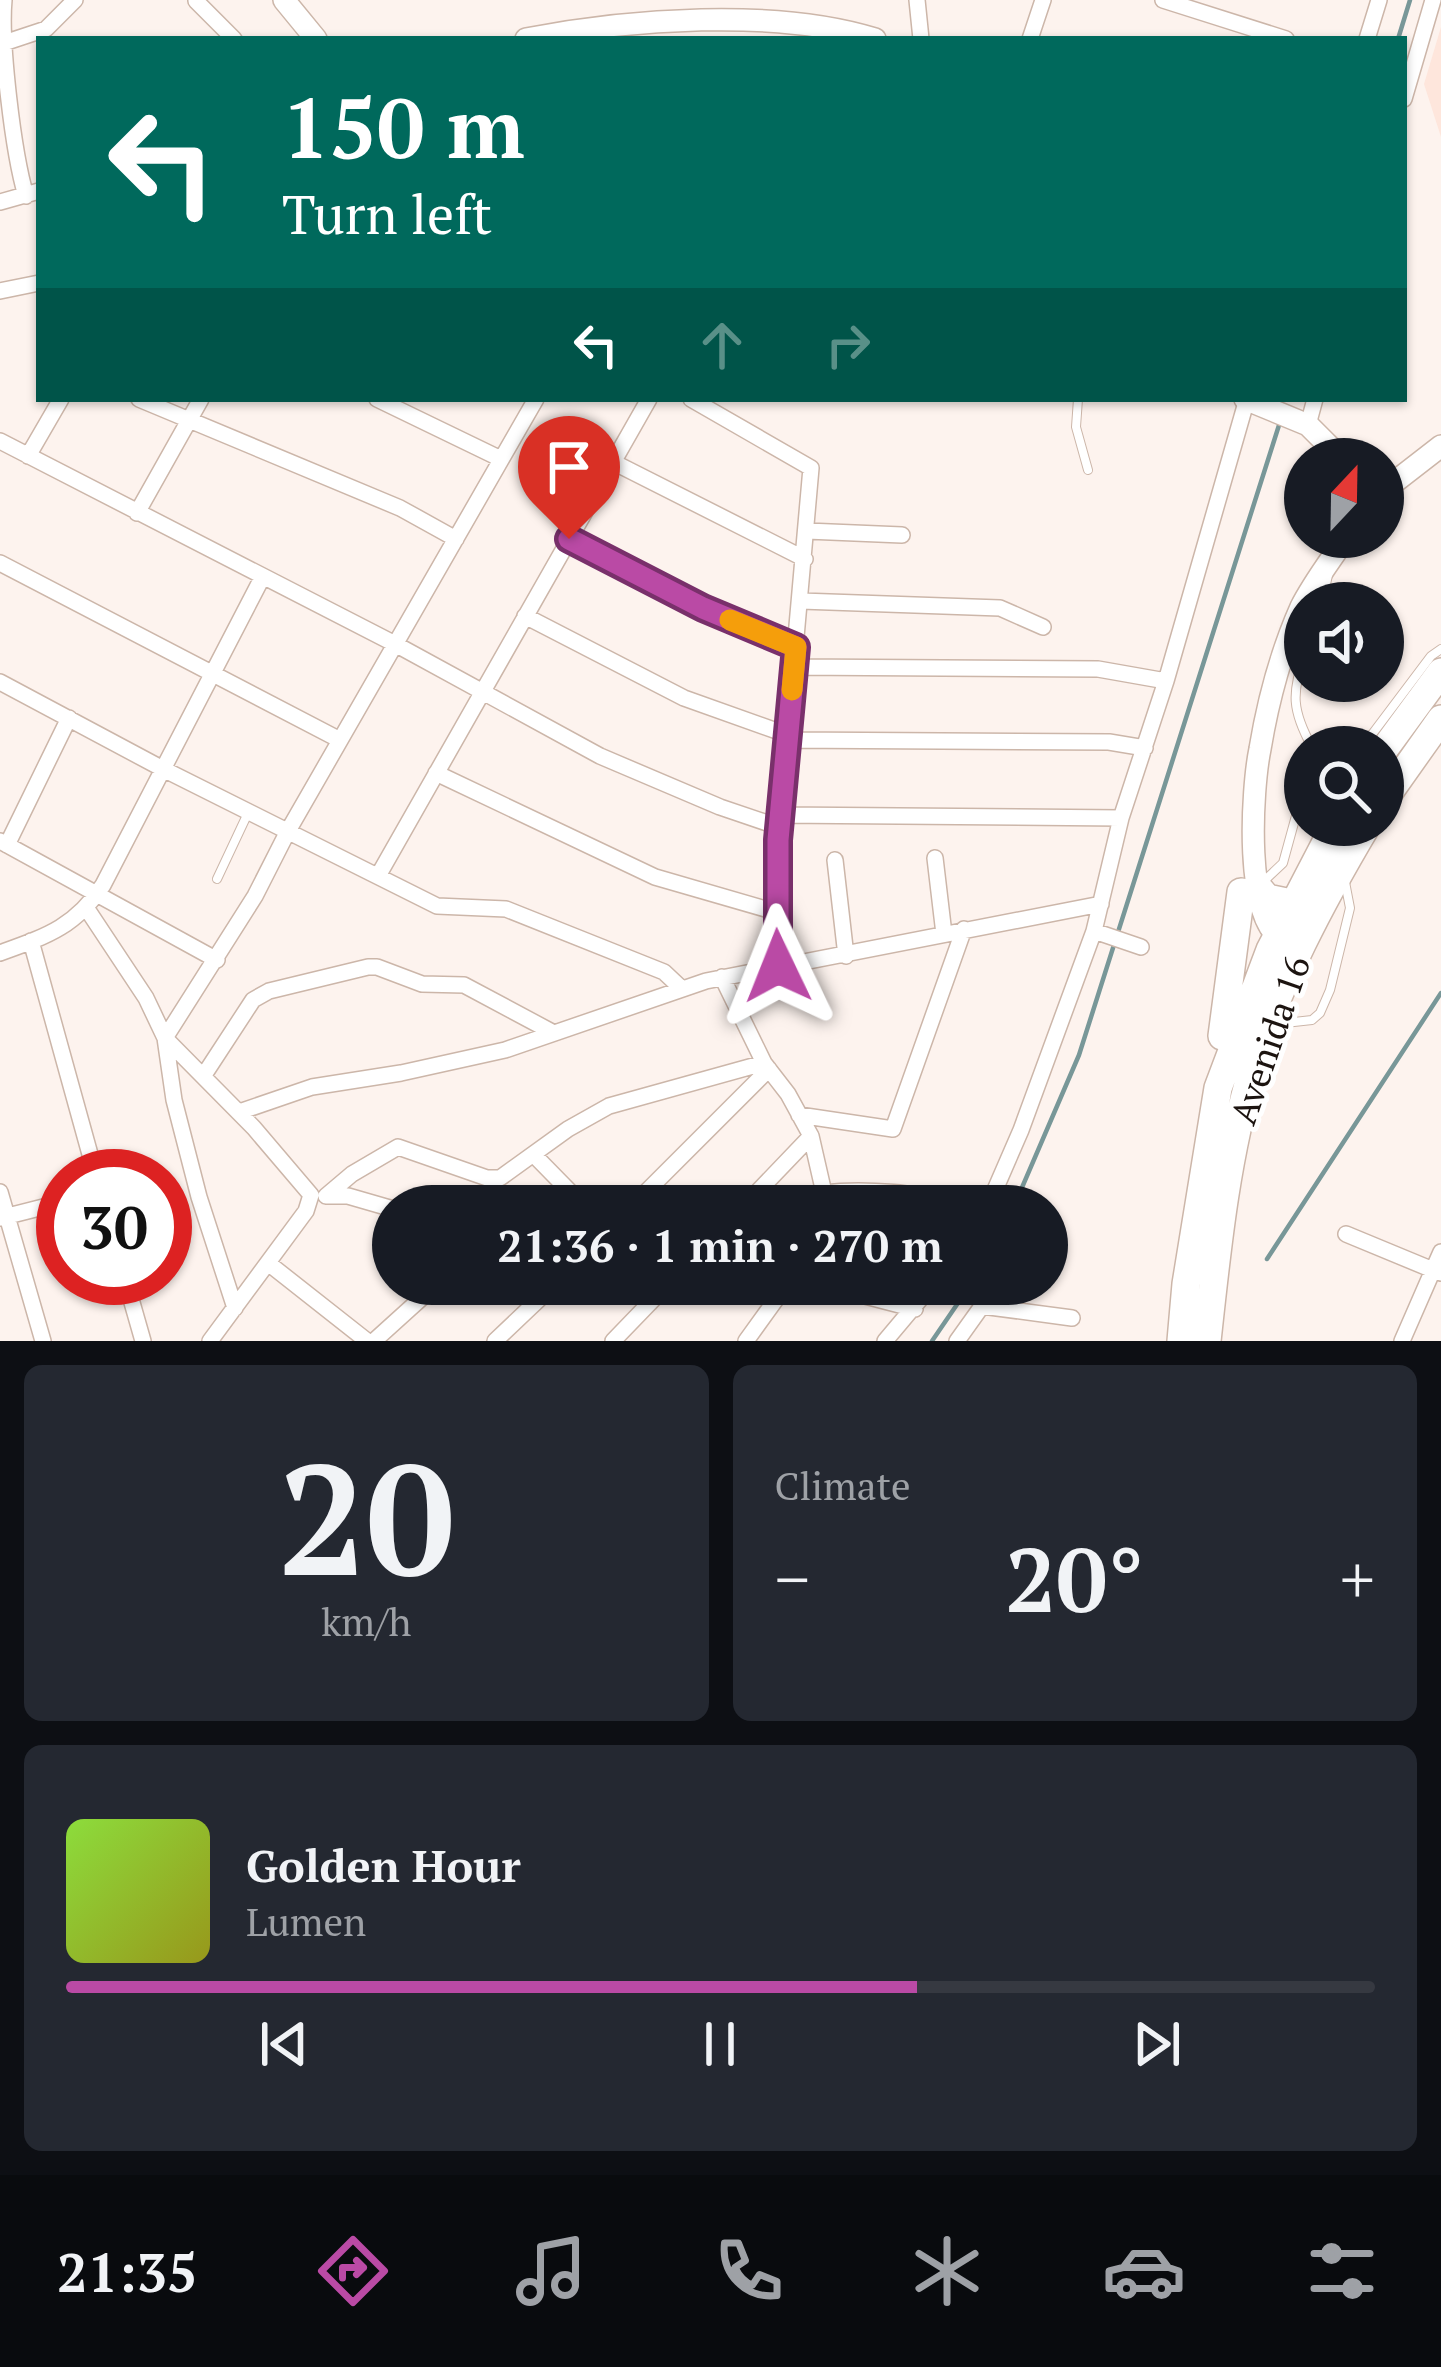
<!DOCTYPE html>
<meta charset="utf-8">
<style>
:root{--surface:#171b24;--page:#242831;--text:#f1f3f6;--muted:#9ea1a6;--line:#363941;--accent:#ba4aa5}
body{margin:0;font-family:"PT Serif",serif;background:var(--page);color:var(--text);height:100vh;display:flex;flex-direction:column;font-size:45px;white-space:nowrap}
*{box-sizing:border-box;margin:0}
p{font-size:39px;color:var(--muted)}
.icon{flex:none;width:66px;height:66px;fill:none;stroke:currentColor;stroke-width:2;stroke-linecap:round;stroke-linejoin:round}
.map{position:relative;height:1341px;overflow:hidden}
.side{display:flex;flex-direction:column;gap:24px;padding:24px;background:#0d0f14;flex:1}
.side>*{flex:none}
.top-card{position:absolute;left:36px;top:36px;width:1371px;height:366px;border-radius:0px;box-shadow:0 3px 9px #0004;background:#00695c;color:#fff;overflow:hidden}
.needle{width:78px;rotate:22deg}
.controls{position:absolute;left:1284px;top:438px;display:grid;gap:24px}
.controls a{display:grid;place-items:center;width:120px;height:120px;border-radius:50%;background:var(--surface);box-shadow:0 3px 9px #0004;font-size:60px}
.speed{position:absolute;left:36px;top:1149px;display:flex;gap:24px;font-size:60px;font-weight:700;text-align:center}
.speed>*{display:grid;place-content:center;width:156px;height:156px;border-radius:50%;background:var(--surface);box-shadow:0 3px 9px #0004;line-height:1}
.speed .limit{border:18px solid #d22;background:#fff;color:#111}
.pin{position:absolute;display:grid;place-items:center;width:102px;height:102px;color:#fff;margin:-123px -51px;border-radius:50% 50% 50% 0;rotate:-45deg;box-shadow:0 0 12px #0007}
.pin .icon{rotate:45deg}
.me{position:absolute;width:132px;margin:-66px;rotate:358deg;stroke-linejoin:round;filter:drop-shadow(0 0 9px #0008)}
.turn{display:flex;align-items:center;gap:42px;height:252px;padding:0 48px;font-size:54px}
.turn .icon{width:156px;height:156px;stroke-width:2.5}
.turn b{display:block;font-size:84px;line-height:102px}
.lanes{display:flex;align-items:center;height:114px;padding:0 48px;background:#0003;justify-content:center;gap:60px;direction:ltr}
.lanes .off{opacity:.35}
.big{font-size:90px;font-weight:700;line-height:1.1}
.side .tile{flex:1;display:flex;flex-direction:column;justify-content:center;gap:18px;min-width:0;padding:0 42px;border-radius:18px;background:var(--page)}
.side .dial{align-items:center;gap:0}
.dial b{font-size:156px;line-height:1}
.song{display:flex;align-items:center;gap:36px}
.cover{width:144px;height:144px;border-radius:18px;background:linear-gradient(135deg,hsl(90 70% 55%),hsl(60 70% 35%))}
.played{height:12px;border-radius:6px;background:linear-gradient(90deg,var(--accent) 65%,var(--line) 65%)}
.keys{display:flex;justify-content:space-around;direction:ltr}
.heat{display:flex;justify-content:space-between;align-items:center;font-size:66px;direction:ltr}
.side .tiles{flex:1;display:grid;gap:24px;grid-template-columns:1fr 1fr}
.tile:last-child{grid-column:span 2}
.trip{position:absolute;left:372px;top:1185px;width:696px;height:120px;border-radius:60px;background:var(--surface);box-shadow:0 3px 9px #0004;font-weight:700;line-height:120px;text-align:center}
.menu{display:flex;height:192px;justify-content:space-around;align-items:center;background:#090b0e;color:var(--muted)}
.menu .icon{width:84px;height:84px}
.menu .current{color:var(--accent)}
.menu b{font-size:54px;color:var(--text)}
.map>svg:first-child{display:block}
.industrial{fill:#fee6dc}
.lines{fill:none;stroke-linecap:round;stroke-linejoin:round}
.stream{stroke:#789798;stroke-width:4.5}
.lane-casing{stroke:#ccb6a9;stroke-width:10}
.street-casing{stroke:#ccb6a9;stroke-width:18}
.secondary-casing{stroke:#ccb6a9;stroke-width:24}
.highway-casing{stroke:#ccb6a9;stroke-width:30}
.lane{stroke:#fff;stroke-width:8}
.street{stroke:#fff;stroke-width:15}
.secondary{stroke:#fff;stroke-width:21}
.highway{stroke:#fff;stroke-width:27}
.route-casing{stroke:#79306b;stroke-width:30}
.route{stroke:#ba4aa5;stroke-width:21}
.slow{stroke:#f59e0b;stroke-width:21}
.labels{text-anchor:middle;stroke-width:10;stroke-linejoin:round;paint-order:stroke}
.street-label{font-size:36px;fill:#1c1410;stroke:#fff}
</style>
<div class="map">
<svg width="1441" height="1341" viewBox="0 0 1441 1341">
<rect width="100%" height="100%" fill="#fdf3ee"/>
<!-- industrial -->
<path class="industrial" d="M1441 27V137L1424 84Z"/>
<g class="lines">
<!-- stream -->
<path class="stream" d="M1398 39 1410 0
M1014 1206 1079 1055 1280 422
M1267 1259 1441 993
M932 1341 971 1284"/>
<defs>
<path id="lane" d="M1078 399 1076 427 1088 470
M1322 603 1328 575
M1305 654C1291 693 1292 711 1312 747
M1356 747 1373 733 1431 656 1441 649
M217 879 248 813
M1263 882 1283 863 1305 783
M1276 1024 1312 1020 1320 1013 1330 990 1350 908 1345 882"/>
<path id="street" d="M4 0C0 42 13 152 26 196
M917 0 921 39
M1163 0 1286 39
M196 1 234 39
M1030 39 1043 0
M1367 39 1379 0
M1 44 46 29 75 0
M1404 99 1433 0
M0 202 39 191
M0 291 39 283
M139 399 400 508 456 539
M377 399 501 459
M691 399 811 468 778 840 779 966
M1308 425 1315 399
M0 441 395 644 600 756 720 807 779 827
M28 456 61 399
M613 462 805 559
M137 513 201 399
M807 531 902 535
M569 539 703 608 796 647
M0 563 340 740
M801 601 1000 608 1043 627
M525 616 684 698 788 735
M794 667 1098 669 1166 681
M0 682 163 769 437 906 506 909 664 972 681 988
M787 740 1109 742 1145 748
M436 773 655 877 776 912
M780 815 1121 818
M0 841 217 960
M7 845 69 718
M935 858 944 934
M835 860 846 956
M378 876 649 399
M87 909 146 998 165 1038 174 1100 199 1197 235 1308
M1094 931 1141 947
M31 941 96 1176
M0 953C47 936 75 927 103 885L262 578
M722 977 764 1063 788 1094 811 1136 827 1206
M165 1038 255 896 288 831 536 399
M165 1038 254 1128 311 1195 306 1211 210 1341
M204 1075 253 1000 269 991 368 967H377L422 984 464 985 552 1032
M239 1112 312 1087 401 1073 505 1050 706 981 1101 904
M799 1115 893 1129 964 929
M534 1155 584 1206
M0 1192 43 1341
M824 1193C878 1186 935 1198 989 1206
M326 1196 352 1174 398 1147 487 1178H500L568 1129 609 1106 764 1063
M326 1196H348L393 1209
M632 1206 769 1069
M744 1206 811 1136
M988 1206 1021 1130 1094 931 1121 818 1166 681 1247 399
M0 1218 63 1202
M1346 1234 1433 1270 1441 1252
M268 1263 367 1341
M125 1278 143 1341
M629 1284 650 1303
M849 1284 865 1296 915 1309
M374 1341 437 1284
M495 1341 555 1284
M613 1341 668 1284
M746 1341 787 1284
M885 1341 933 1284
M957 1341 982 1306 1072 1318
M1402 1341 1433 1270 1441 1273"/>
<path id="secondary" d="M284 0 316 39
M526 39C628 19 775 8 875 39
M1245 399 1308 425 1342 459
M1383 491 1441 446
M1285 941C1243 923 1252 788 1260 749 1268 701 1281 652 1301 607 1313 583 1331 560 1346 537"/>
<path id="highway" d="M1383 751 1441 672
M1383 801 1441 719
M1257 886 1267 898 1291 903
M1222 1036 1241 892
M1181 1341 1186 1284 1218 1088 1270 950 1335 825
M1207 1341C1217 1249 1226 1157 1253 1067 1278 983 1322 901 1367 825"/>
</defs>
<!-- lane casing -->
<use href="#lane" class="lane-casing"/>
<!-- street casing -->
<use href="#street" class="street-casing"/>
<!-- secondary casing -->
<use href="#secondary" class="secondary-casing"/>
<!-- highway casing -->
<use href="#highway" class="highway-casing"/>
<!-- lane -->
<use href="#lane" class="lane"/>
<!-- street -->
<use href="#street" class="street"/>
<!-- secondary -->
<use href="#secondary" class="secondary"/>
<!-- highway -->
<use href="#highway" class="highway"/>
</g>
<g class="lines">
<defs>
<path id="route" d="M569 539 703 608 796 647 778 840V966"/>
</defs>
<!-- route casing -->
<use href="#route" class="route-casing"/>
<!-- route -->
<use href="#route" class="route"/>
<!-- slow -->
<path class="slow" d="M730 620 796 647 792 690"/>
</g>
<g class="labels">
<!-- street labels -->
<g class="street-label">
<text transform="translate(1270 1040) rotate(-71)" y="13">Avenida 16</text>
</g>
</g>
</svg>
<div class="controls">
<a><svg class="needle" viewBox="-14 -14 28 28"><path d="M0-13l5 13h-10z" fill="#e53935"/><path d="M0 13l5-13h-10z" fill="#9ea1a6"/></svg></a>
<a><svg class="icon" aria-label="sound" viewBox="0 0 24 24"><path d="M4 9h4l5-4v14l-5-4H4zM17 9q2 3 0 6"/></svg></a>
<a><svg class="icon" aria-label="search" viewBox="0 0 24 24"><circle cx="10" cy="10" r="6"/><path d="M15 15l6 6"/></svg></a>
</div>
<div class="speed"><div class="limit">30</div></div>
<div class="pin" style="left:569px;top:539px;background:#d93025"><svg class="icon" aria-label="arrive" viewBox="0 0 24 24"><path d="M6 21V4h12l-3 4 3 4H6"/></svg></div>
<svg class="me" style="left:778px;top:966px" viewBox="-20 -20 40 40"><path d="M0-17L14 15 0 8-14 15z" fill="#ba4aa5" stroke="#fff" stroke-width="4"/></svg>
<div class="trip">21:36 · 1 min · 270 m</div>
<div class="top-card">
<div class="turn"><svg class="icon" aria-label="left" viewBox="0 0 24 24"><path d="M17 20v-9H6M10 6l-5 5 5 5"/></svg><div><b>150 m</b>Turn left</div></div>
<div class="lanes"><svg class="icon" aria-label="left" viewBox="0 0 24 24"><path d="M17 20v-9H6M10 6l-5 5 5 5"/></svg><svg class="icon off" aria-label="ahead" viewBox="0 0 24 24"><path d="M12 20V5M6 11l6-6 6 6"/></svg><svg class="icon off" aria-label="right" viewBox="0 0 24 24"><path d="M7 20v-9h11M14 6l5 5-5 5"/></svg></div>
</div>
</div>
<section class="side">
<div class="tiles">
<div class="tile dial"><b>20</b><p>km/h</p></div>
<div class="tile"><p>Climate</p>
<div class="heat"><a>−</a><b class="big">20°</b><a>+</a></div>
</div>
<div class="tile">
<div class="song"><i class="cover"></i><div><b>Golden Hour</b><p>Lumen</p></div></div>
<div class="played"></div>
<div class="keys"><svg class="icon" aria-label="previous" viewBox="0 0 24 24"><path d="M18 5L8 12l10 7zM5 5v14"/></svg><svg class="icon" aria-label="pause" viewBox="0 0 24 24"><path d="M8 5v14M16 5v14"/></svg><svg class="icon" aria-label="next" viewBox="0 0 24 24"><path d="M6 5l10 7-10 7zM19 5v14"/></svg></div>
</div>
</div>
</section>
<nav class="menu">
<b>21:35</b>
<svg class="icon current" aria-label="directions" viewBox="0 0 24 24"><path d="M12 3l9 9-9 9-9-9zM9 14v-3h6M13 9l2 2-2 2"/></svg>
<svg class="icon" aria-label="music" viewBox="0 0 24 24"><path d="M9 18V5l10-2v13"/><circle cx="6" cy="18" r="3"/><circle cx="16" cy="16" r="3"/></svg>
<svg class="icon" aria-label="phone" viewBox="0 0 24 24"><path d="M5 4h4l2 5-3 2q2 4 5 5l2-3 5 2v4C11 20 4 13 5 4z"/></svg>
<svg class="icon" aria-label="climate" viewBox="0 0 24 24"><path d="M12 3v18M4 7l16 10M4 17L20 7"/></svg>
<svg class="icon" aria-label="car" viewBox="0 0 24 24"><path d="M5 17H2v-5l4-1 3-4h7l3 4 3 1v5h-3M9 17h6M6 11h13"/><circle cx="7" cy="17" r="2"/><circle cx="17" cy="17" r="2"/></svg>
<svg class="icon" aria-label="filters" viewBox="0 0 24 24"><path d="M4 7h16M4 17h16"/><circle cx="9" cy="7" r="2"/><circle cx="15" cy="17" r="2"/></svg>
</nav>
